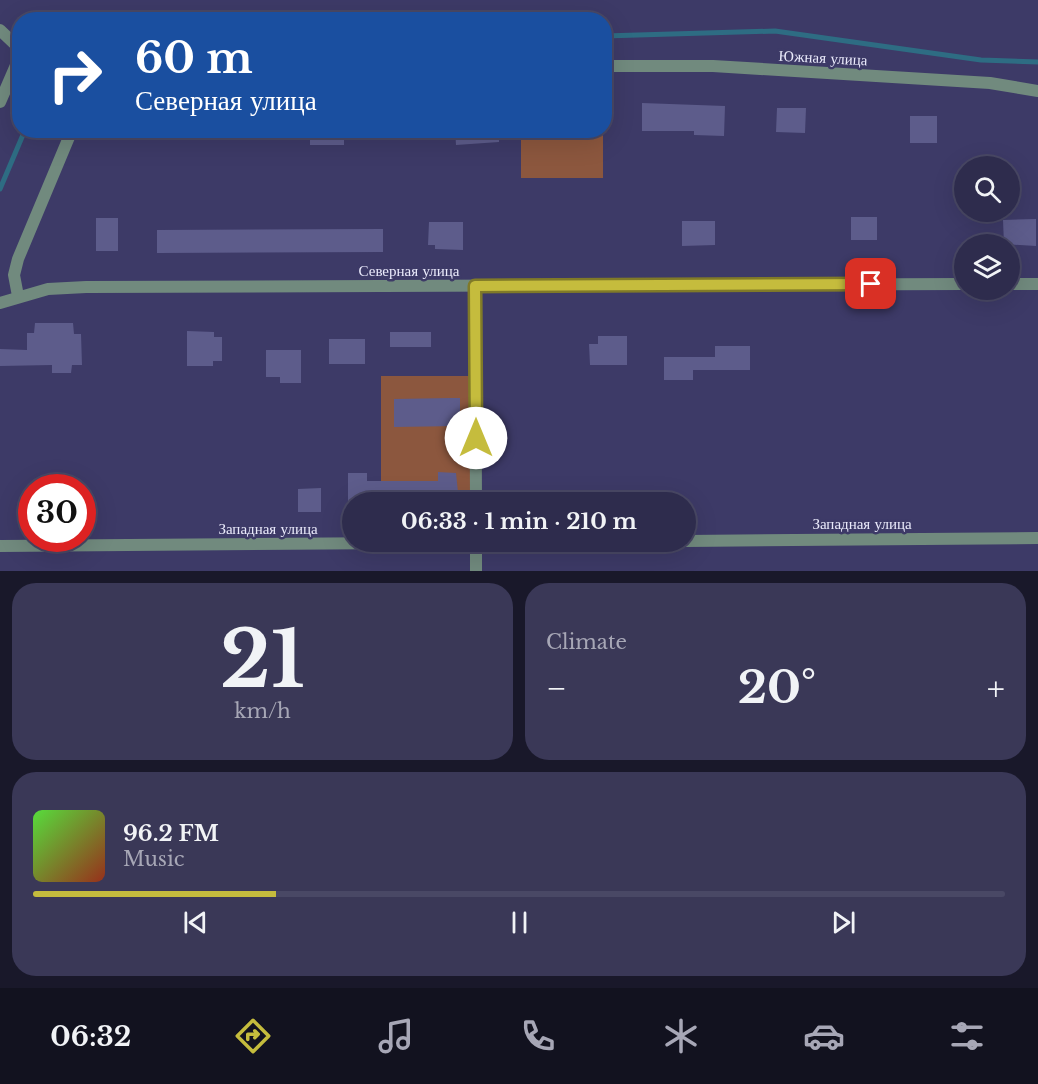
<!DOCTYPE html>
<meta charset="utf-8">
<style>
:root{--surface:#2e2c4d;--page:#3a3857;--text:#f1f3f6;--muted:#a7a7b6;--line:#494865;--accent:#c5bc3d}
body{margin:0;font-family:"Libre Baskerville",serif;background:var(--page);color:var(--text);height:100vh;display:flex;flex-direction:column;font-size:22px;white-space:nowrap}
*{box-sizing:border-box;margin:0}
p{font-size:20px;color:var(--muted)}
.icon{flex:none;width:33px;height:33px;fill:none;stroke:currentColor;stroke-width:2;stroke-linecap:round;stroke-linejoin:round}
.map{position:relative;height:571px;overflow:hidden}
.panel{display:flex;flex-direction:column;gap:12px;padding:12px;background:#19182a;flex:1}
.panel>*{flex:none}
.guide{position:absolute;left:12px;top:12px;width:600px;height:126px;border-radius:24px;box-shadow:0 6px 24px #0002,0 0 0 2px var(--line);background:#1a4fa0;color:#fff;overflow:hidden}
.fabs{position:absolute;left:954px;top:156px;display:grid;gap:12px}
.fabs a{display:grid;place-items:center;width:66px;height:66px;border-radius:50%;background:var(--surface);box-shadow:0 6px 24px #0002,0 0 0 2px var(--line);font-size:30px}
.speed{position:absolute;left:18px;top:474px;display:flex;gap:12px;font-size:30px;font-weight:700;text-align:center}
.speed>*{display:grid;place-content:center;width:78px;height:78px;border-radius:50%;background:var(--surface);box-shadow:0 6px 24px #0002,0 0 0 2px var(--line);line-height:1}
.speed .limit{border:9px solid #d22;background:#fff;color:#111}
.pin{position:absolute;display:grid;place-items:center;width:51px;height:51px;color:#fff;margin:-26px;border-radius:12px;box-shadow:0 3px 9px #0006}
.me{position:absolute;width:66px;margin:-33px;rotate:0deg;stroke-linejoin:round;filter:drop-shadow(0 0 4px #0008)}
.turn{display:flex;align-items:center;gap:21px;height:126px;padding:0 24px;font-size:27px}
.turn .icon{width:78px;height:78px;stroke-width:2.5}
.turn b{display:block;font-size:42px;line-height:51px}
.big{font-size:45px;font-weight:700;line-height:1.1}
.panel .card{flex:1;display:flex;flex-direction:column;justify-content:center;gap:9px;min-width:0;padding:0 21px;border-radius:24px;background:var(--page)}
.panel .dial{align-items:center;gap:0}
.dial b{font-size:78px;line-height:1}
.song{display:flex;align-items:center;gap:18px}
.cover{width:72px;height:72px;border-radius:9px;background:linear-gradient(135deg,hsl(110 70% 55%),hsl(10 70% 35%))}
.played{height:6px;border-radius:3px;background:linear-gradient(90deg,var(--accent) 25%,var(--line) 25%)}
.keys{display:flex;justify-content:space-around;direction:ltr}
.heat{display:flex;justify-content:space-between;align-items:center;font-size:33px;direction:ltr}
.panel .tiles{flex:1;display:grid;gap:12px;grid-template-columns:1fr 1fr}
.card:last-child{grid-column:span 2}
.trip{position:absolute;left:342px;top:492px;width:354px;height:60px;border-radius:30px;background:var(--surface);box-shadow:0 6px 24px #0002,0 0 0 2px var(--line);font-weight:700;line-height:60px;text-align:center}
.tab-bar{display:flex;height:96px;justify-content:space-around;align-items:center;background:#12121f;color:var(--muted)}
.tab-bar .icon{width:42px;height:42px}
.tab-bar .active{color:var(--accent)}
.tab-bar b{font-size:27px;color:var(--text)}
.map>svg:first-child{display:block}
.green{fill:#8c573e}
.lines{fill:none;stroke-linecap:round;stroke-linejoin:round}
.stream{stroke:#2e6c83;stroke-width:5}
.building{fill:#5d5c8b}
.street{stroke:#718a7e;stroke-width:12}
.route-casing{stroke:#807a28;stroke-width:15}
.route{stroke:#c5bc3d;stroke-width:10}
.labels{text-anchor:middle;stroke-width:5;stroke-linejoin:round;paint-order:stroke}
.street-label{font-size:15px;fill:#eaeafb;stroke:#3d3a67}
</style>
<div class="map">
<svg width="1038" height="571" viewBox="0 0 1038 571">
<rect width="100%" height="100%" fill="#3d3a67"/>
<!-- green -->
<path class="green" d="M521 131H603V178H521Z
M381 376H474V502H381Z"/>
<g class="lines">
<!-- stream -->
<path class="stream" d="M604 36 775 31 981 60 1038 62
M0 189 25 130"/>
</g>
<!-- building -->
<path class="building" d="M642 103 725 106 724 136 694 135V131H642Z
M777 108H806L805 133 776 132Z
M910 116H937V143H910Z
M310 130H344V145H310Z
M455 130H499V142L456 145Z
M851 217H877V240H851Z
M96 218H118V251H96Z
M1036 219V246L1004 244 1003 220Z
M682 221H715V245L682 246Z
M429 222H463V250L435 249V245H428Z
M383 229V252L157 253V230Z
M35 323H73L74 334H81L82 365H72L71 373H52V365L0 366V349L27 350V333H34Z
M187 331 214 332V337H222V361H213V366H187Z
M390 332H431V347H390Z
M598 336H627V365H590L589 344H598Z
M329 339H365V364H329Z
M715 346H750V370H693V380H664V357H715Z
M266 350H301V383H280V377H266Z
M451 398H460V426L394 427V399Z
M438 472 456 473 459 502H348V473H367V481H438Z
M321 488V512H298V489Z"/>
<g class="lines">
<!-- street -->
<path class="street" d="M0 30 20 49
M604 66H713L990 83 1038 91
M0 102 20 56
M1010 284H1038
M475 286 476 502
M18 296 14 275 18 259 72 130
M0 303 48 289 86 287 964 284
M686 541 1038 538
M476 542V571
M0 546 536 542"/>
</g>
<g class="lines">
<defs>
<path id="route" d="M476 438 475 286 871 284"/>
</defs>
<!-- route casing -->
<use href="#route" class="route-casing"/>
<!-- route -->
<use href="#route" class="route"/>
</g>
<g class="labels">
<!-- street labels -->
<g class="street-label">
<text transform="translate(823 58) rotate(3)" y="5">Южная улица</text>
<text x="409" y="276">Северная улица</text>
<text x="862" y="529">Западная улица</text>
<text x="268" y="534">Западная улица</text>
</g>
</g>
</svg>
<div class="fabs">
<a><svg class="icon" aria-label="search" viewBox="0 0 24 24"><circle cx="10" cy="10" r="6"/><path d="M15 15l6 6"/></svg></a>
<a><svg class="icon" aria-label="layers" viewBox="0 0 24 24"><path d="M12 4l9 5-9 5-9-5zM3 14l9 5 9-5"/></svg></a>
</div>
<div class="speed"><div class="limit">30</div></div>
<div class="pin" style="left:871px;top:284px;background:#d93025"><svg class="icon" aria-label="arrive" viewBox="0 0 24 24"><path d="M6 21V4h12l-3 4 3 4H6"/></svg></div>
<svg class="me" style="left:476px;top:438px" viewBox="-20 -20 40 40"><circle r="19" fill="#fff"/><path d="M0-13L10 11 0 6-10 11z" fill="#c5bc3d"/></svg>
<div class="trip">06:33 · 1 min · 210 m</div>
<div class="guide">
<div class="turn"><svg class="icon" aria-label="right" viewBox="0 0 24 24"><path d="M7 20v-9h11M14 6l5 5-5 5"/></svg><div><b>60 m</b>Северная улица</div></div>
</div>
</div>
<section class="panel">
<div class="tiles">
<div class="card dial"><b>21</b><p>km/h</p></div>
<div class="card"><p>Climate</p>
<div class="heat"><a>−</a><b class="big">20°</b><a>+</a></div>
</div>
<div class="card">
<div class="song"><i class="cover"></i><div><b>96.2 FM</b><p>Music</p></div></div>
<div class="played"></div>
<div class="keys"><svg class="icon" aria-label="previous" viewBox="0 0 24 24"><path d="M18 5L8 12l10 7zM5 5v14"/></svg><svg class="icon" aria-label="pause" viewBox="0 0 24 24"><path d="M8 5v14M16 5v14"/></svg><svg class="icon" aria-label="next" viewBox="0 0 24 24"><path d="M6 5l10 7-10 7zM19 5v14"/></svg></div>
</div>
</div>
</section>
<nav class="tab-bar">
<b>06:32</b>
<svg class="icon active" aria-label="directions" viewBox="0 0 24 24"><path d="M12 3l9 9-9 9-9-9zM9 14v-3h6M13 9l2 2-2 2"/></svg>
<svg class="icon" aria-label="music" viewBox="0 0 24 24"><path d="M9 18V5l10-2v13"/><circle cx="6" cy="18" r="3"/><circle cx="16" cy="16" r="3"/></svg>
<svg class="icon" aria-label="phone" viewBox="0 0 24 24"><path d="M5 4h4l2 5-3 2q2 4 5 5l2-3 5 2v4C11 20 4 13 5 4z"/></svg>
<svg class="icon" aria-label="climate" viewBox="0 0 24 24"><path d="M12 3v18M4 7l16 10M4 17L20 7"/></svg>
<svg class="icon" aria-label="car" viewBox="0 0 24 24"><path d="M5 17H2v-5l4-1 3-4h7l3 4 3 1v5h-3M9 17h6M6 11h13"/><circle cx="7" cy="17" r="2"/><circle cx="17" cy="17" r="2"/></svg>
<svg class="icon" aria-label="filters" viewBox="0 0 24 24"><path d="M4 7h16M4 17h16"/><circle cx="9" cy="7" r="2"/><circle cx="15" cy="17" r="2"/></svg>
</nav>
